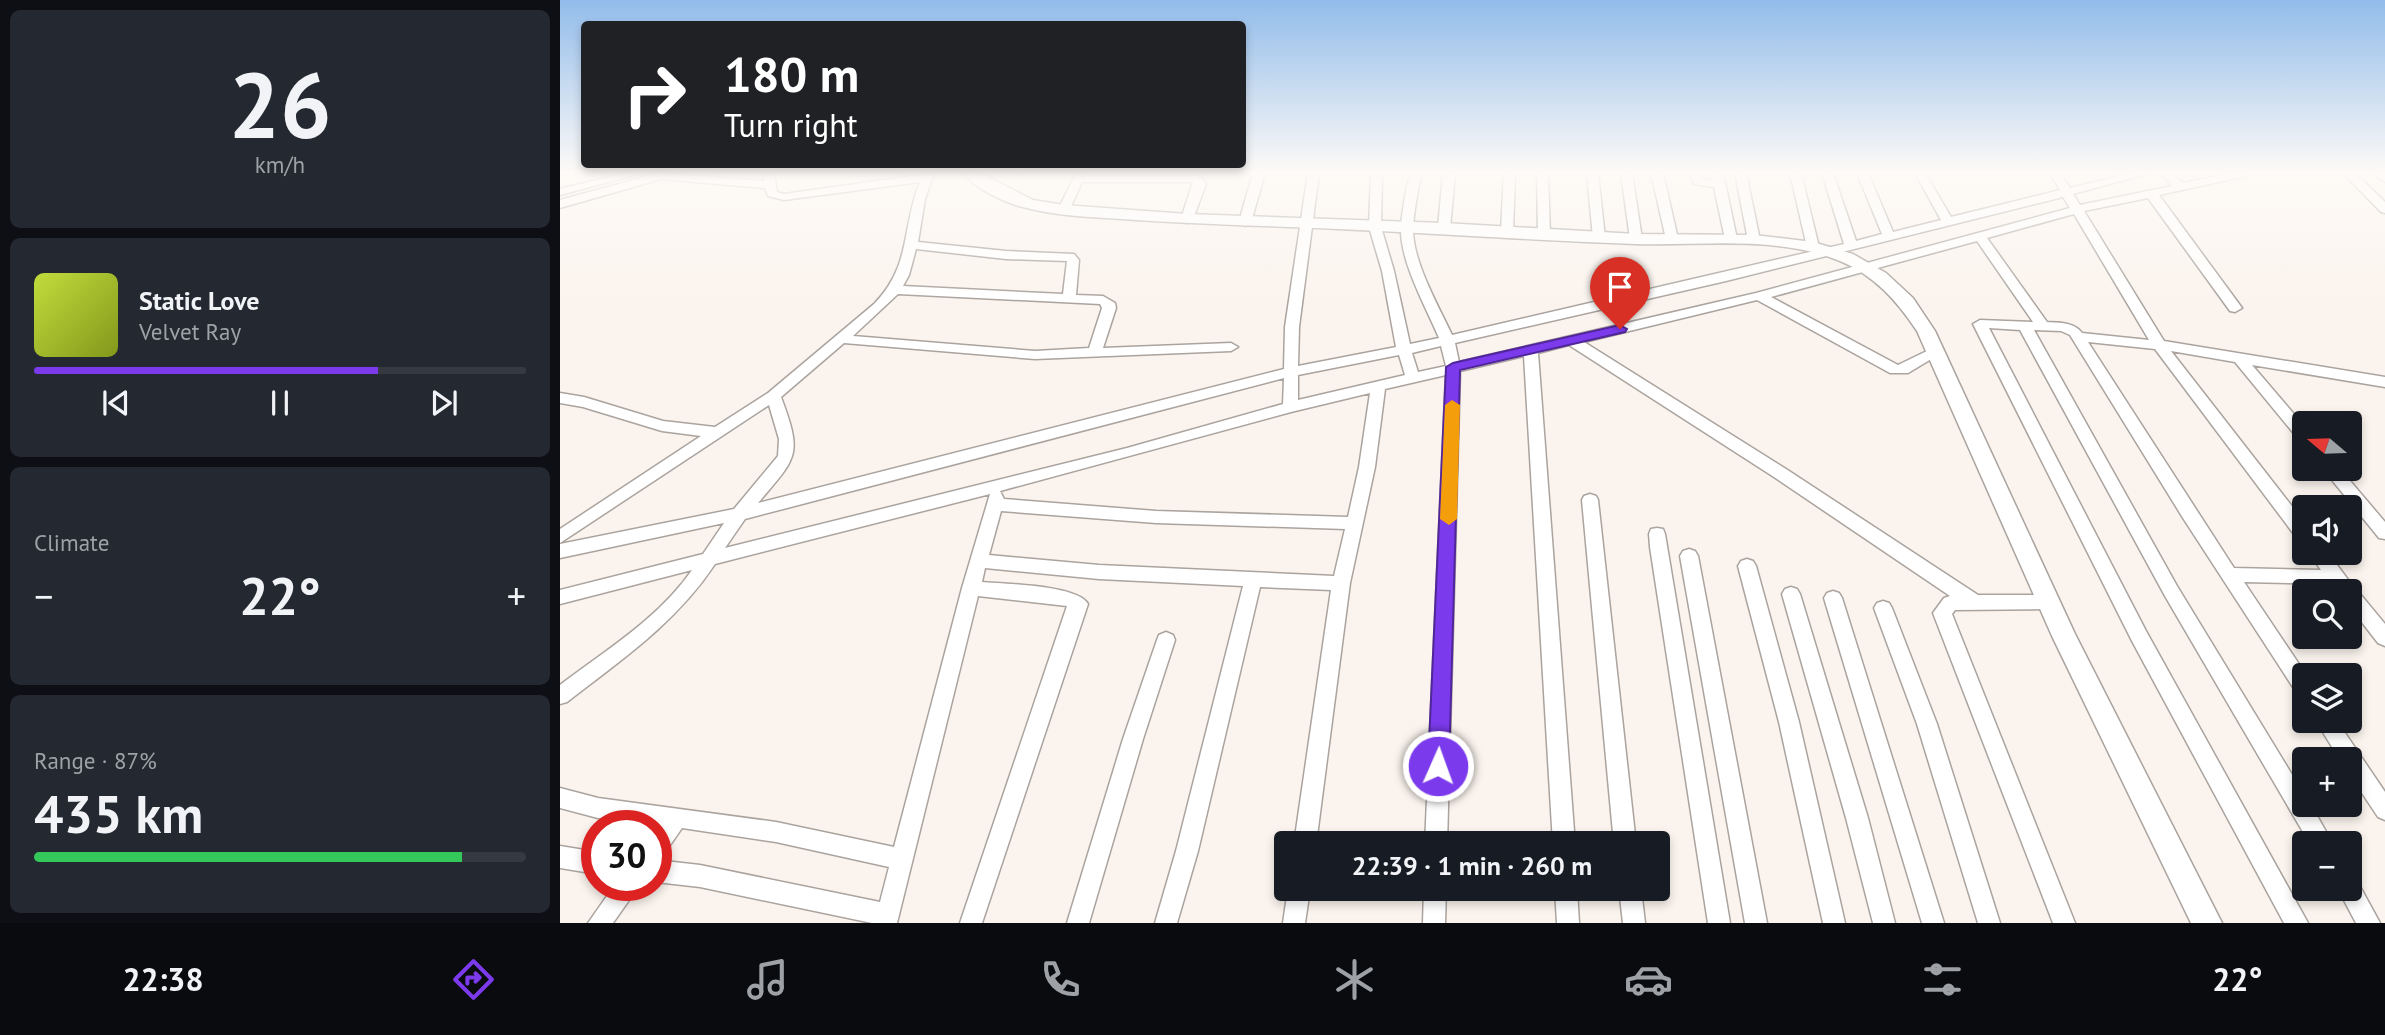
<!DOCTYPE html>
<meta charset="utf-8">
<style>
:root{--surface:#171b24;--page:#242831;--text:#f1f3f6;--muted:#9ea1a6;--line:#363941;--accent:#7c3aed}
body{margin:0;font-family:"PT Sans",sans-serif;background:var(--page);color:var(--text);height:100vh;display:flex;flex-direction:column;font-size:26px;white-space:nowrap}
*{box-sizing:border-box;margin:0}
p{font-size:23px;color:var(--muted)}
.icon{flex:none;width:38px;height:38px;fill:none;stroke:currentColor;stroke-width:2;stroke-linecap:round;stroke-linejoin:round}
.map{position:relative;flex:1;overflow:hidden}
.drawer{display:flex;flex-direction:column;gap:10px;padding:10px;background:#0d0f14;width:560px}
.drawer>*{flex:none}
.guide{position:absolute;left:21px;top:21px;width:665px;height:147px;border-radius:7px;box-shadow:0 4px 10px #0003;background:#202124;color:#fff;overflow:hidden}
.needle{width:46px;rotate:289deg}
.fabs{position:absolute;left:1732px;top:411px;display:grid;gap:14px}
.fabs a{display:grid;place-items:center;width:70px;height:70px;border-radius:7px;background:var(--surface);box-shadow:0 4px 10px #0003;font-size:35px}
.speed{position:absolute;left:21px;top:810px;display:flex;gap:14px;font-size:35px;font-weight:700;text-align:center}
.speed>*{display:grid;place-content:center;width:91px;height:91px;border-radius:50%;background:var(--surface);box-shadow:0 4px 10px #0003;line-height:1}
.speed .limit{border:10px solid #d22;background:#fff;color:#111}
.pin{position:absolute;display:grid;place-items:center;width:60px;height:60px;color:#fff;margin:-72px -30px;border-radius:50% 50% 50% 0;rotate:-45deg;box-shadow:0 0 7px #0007}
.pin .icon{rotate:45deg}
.me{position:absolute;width:77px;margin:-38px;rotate:2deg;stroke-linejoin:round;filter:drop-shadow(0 0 5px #0008)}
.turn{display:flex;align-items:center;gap:24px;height:147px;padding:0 28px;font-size:32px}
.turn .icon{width:91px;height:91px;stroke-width:2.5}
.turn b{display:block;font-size:49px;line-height:60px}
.big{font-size:52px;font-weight:600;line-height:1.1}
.drawer .widget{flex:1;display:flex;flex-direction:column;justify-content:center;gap:10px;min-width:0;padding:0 24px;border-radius:10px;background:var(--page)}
.drawer .dial{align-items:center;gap:0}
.dial b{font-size:91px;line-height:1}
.song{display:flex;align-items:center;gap:21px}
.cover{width:84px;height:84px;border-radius:10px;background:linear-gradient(135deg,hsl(70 70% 55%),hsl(70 70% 35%))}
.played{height:7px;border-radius:4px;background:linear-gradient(90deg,var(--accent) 70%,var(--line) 70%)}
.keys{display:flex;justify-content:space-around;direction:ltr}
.heat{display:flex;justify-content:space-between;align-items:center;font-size:38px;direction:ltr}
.charge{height:10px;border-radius:5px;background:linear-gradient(90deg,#34c759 87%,var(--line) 0)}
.trip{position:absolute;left:714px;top:831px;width:396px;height:70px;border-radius:7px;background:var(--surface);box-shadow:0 4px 10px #0003;font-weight:600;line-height:70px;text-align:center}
.dock{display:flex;height:112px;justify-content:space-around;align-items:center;background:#090b0e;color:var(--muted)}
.dock .icon{width:49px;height:49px}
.dock .active{color:var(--accent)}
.dock b{font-size:32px;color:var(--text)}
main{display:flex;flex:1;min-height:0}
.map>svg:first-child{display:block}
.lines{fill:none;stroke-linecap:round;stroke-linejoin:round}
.minor-casing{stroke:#aaa39e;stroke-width:3}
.tertiary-casing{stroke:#aaa39e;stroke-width:3}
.minor{fill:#fff;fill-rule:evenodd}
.tertiary{fill:#fff;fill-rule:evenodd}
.route{fill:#7c3aed;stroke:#51269a;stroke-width:2}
.slow{fill:#f59e0b}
</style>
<main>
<section class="drawer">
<div class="widget dial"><b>26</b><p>km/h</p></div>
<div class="widget">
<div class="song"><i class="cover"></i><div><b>Static Love</b><p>Velvet Ray</p></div></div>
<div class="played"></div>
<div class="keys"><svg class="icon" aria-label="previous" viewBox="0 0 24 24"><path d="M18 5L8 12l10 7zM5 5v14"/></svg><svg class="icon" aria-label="pause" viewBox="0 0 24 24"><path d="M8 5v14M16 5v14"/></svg><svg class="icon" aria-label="next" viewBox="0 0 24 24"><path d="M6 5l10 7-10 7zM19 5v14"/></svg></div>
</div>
<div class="widget"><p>Climate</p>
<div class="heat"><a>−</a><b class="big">22°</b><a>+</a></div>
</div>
<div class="widget"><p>Range · 87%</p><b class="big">435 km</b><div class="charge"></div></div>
</section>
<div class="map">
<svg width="1825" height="923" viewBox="0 0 1825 923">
<rect width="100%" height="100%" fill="#fbf4ee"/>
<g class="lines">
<defs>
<path id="minor" d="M64 173H82L0 195V189Z
M99 173 204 181V173H214L217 192 224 194 374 173 365 199 358 242 446 251 514 254 519 260 516 295 543 296 555 303 556 308 543 348 671 343 678 347 671 351 475 359 284 343 221 397C243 456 237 457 198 503L724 369 725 327 748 173H759L739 327 738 366 836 347 822 271 809 227 811 173H822L821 227 834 271 850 344 879 338C866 307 840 262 841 228 842 210 846 190 850 173H861C858 191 854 209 853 227 852 261 878 305 892 335L1284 244 1262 173H1273L1296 241 1322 234 1297 173H1308L1333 232 1381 220 1355 173H1365L1391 217 1500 190 1490 173H1500L1510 188 1572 173H1590L1513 194 1520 205 1612 186 1600 173H1611L1623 183 1672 173H1691L1686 176 1599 195 1682 308 1675 312 1670 311 1588 198 1524 211 1604 341 1825 377V387L1692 365 1745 427V442L1740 441 1675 362 1611 351 1745 523V542L1739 541 1595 349 1528 342 1674 568 1761 570 1749 553H1768L1789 581 1786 586 1780 588 1772 584 1684 582 1747 676 1745 697 1738 695 1623 518 1510 335 1501 331 1474 330 1617 586 1745 796V805H1751L1773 844H1750L1605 596 1460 330 1429 328 1586 631 1748 923H1724L1572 641 1413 324 1420 320 1473 322 1417 241 1211 297 1338 365 1371 349 1376 348 1383 352 1348 373H1330L1197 300 1024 342 1226 469 1418 595H1488L1494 597 1497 602 1494 607 1488 609 1395 610 1392 614 1515 923H1493L1373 613 1384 598 1390 596 1214 477 1009 345 978 353 1015 844H993L964 356 900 371 887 844H865L886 375 825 389 815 467 790 583 756 844H734L771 590 700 587 638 851 617 923H595L616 851 683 586 539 579 425 568 422 582C443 584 518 585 528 604L422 923H400L507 606 418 596 337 923H312L140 887 96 882V860L140 865 320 902 329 867 216 842 122 828 104 854 96 857 98 825 38 818 0 808V788L38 798 216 822 334 847 402 588 430 494 155 564C116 623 61 660 7 702L0 704V685C46 650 99 618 132 570L0 604V590L143 554 164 523 0 558V544L174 509 218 456 219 439 209 405 0 543V529L141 436 102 431 23 407 0 403V393L24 397 103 421 155 427 208 393 314 304C352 265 341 229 360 182L224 200 208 196 205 188 101 179 0 208V200ZM1503 197 1510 208 1196 293 899 362 895 343 1166 281ZM1514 214 1589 340 1522 333C1514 322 1500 323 1487 322L1427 238ZM356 249 446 259 507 261 503 294 343 286 349 275ZM338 294 540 304 542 308 529 348 475 351 293 336ZM881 346 886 366 858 372 852 353ZM839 355 845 375 738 400V375ZM724 378 723 404 567 448 165 548 185 519ZM810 393 799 467 788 517 596 511 444 499 440 491 731 412ZM441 511 596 523 785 529 774 576 539 565 429 555Z
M516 173H526L525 176H637L641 177 646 184 633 219 627 223 621 219 633 182H522L508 213H500L498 210Z
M693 173H705L691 222 685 226 679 222Z
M883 173H895L890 228 884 232 878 228Z
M944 173H955L953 232 947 236 941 232Z
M977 173H988L990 235 984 239 978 235Z
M1027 173H1038L1045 238 1039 242 1033 238Z
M1061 173H1072L1082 239 1080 242H1072L1070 239Z
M1091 173H1103L1118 239 1116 242H1108L1106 239Z
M1130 173H1140L1143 179 1153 180 1152 173H1163L1177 239 1175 242H1167L1165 239 1154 187 1134 184Z
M1175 173H1186L1200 240 1198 243H1190L1188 240Z
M1230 173H1241L1259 247 1257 250H1249L1247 247Z
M1783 173H1795L1825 202V213L1821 212Z
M1813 173H1825V182Z
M1763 469H1780L1825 522V539L1819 538Z
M1030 494 1036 496 1038 500 1076 844H1054L1022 500 1024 496Z
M1097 528 1103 529 1105 534 1170 923H1148L1090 547 1089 534 1091 529Z
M1129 549 1135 551 1138 556 1207 923H1185L1120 556 1123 551Z
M1187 559 1193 561 1196 566 1239 722 1285 923H1263L1219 722 1178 566 1181 561Z
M1231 587 1237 589 1240 594 1308 818 1335 923H1313L1286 818 1222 594 1225 589Z
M1790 587 1796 589 1825 624V646L1818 643 1790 607V592H1782Z
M1273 591 1279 593 1282 598 1384 923H1362L1264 598 1267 593Z
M1323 601 1329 603 1332 608 1377 724 1440 923H1418L1357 724 1314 608 1317 603Z
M606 632 613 635 615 640 583 739 529 923H507L563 739 597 640 599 635Z
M1756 721H1777L1825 792V820L1818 817 1790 775V760H1780Z
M0 846 37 852V874L0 868Z
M1790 878 1797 881 1820 923H1796L1778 889H1790Z
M54 886H79L53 923H28Z
M728 889H750L745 923H723Z
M864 889H886L885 923H863Z
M995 889H1017L1019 923H997Z
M1059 889H1081L1085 923H1063Z"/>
<path id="tertiary" d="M404 173H420L473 200 504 205 627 214 884 223 1076 234 1194 235 1253 242 1293 254 1326 273 1353 298 1375 331 1515 634 1662 923H1631L1492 636 1357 331C1337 301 1314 275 1280 261 1217 235 1142 246 1075 244 960 240 846 231 731 227 675 225 618 223 562 219 530 217 498 216 467 208 448 204 414 189 404 173Z"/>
</defs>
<!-- minor casing -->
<use href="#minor" class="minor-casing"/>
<!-- tertiary casing -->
<use href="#tertiary" class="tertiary-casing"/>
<!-- minor -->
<use href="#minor" class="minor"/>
<!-- tertiary -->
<use href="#tertiary" class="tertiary"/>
</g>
<!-- sky -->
<linearGradient id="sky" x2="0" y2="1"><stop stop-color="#92bcea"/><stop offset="0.57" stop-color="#fdfaf7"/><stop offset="1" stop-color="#fdfaf7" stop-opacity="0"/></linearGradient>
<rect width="1825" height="302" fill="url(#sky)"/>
<!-- route -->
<path class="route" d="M1060 325 1067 329 1065 332 900 370 889 766 886 773 878 776 871 773 868 766 886 367 893 363Z"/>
<!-- slow -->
<path class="slow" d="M892 400 900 405 897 519 889 525 880 519 885 405Z"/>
</svg>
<div class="fabs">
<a><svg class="needle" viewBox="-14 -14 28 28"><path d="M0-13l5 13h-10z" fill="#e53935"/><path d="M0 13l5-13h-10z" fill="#9ea1a6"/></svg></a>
<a><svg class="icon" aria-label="sound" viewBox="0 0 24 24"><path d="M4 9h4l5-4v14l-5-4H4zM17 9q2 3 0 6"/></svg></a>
<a><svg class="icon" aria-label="search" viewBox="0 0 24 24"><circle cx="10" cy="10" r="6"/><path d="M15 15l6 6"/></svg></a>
<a><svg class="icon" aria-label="layers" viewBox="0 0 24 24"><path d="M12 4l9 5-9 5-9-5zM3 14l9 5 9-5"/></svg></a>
<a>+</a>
<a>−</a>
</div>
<div class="speed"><div class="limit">30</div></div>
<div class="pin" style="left:1060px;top:329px;background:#d93025"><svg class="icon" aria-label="arrive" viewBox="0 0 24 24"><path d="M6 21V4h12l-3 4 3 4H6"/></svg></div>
<svg class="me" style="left:878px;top:766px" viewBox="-20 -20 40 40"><circle r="17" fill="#7c3aed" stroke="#fff" stroke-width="3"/><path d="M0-11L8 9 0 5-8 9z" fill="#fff"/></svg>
<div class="trip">22:39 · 1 min · 260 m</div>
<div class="guide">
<div class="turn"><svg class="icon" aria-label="right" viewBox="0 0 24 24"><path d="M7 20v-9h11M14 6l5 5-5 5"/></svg><div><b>180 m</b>Turn right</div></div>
</div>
</div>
</main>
<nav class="dock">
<b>22:38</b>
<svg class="icon active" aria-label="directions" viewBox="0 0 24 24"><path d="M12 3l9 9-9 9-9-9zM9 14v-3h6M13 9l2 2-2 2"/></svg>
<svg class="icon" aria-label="music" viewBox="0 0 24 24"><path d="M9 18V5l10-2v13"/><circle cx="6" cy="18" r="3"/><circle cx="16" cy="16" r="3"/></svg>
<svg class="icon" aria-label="phone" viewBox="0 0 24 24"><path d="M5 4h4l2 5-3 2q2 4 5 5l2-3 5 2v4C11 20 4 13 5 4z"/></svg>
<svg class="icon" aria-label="climate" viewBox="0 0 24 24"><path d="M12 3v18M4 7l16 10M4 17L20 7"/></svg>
<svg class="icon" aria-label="car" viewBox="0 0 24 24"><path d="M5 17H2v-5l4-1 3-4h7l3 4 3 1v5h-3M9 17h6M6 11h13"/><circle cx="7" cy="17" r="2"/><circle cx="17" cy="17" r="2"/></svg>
<svg class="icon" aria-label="filters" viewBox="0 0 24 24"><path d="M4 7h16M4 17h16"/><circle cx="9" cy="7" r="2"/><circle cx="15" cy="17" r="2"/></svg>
<b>22°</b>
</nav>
